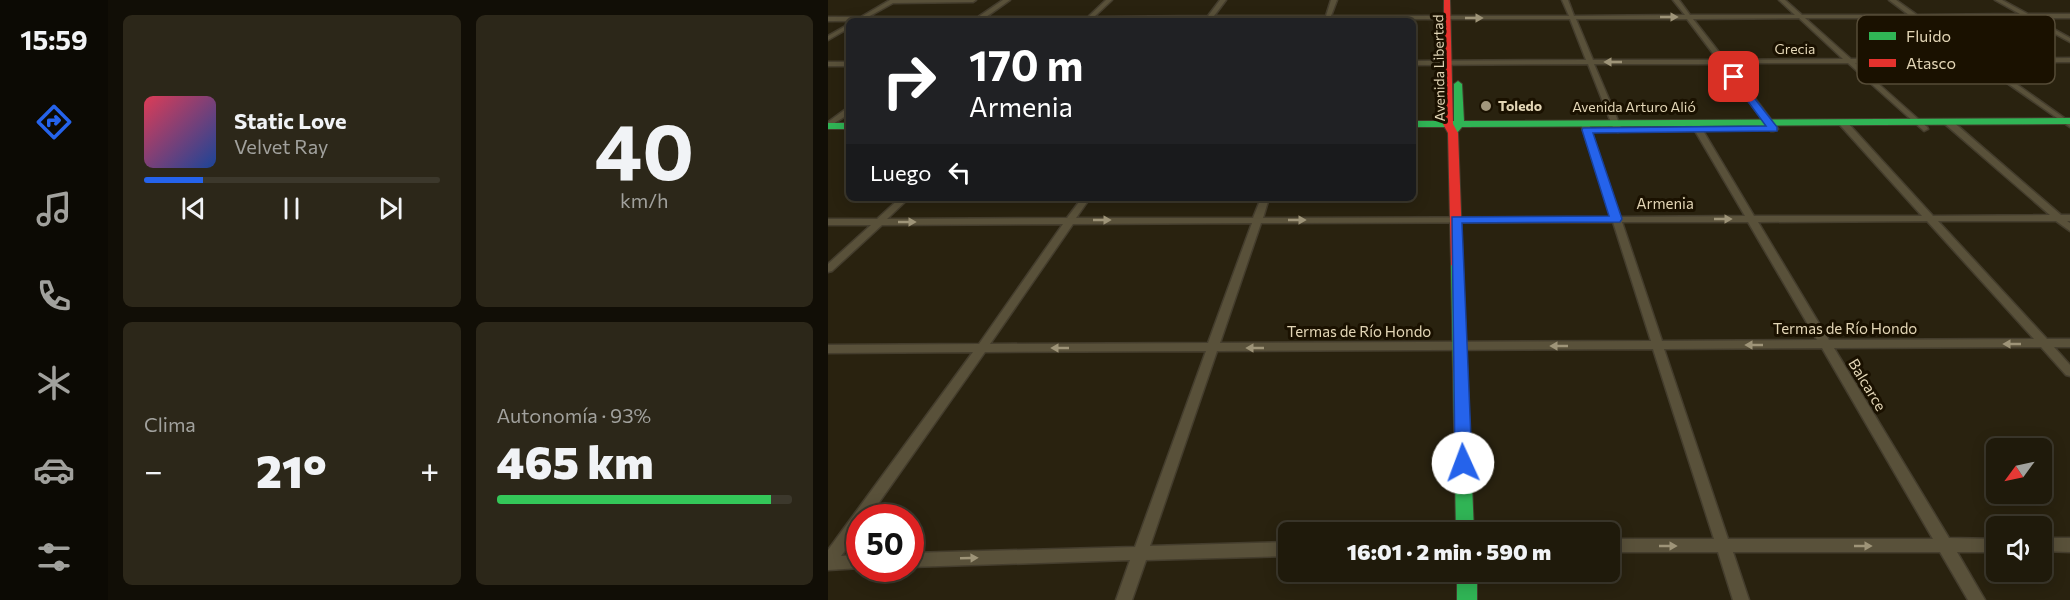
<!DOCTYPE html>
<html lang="es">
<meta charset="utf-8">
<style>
:root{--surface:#1f1a0b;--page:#2c2719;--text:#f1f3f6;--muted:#a1a19d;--line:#3c382c;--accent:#2563eb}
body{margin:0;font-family:Commissioner,sans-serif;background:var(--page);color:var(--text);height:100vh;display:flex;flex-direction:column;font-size:22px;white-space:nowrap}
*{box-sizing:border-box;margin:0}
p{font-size:20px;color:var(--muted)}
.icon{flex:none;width:33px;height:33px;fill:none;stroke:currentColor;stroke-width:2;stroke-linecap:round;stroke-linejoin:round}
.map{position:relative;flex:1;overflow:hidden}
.drawer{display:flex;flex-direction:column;gap:15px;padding:15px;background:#110e06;width:720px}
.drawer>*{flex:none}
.guide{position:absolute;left:18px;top:18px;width:570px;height:183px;border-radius:9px;box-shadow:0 3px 15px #0003,0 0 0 2px var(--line);background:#202124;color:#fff;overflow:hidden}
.needle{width:39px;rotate:237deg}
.tools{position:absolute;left:1158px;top:438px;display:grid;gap:12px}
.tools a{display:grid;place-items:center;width:66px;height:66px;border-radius:9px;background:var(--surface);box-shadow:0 3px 15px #0003,0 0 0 2px var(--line);font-size:30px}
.speed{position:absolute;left:18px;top:504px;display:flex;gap:12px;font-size:30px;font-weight:700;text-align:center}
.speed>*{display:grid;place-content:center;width:78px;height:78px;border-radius:50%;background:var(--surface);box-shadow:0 3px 15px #0003,0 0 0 2px var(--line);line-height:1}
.speed .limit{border:9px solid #d22;background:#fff;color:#111}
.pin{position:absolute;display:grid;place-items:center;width:51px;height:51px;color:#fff;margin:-26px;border-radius:12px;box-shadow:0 3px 9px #0006}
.me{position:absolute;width:66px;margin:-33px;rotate:358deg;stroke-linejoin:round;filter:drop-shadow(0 0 4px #0008)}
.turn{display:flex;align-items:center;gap:21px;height:126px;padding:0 24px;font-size:27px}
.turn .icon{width:78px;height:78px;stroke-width:2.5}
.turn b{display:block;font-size:42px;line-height:51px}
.then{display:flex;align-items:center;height:57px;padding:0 24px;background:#0003;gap:12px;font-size:22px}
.big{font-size:45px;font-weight:800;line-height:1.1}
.drawer .card{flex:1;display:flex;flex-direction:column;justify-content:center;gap:9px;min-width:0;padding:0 21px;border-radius:9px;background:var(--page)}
.drawer .dial{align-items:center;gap:0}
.dial b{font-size:78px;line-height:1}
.song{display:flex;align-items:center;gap:18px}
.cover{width:72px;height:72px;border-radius:9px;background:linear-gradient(135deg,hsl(350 70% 55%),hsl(220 70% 35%))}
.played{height:6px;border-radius:3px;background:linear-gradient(90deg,var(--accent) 20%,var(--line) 20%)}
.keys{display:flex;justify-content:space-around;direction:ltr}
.heat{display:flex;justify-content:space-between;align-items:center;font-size:33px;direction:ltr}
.charge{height:9px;border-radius:4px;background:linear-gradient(90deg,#34c759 93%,var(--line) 0)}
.drawer .tiles{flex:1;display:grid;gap:15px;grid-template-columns:repeat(2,1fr)}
.trip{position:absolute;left:450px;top:522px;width:342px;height:60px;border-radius:9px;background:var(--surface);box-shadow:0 3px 15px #0003,0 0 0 2px var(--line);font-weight:800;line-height:60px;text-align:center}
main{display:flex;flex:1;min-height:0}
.dock{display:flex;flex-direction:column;width:108px;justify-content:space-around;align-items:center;background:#0c0a04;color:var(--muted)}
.dock .icon{width:42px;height:42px}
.dock .current{color:var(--accent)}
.dock b{font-size:27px;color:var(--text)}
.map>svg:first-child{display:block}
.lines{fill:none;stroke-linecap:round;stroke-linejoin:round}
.street-casing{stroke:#443d2d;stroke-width:3}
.fast-casing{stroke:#443d2d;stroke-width:2}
.jam-casing{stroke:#443d2d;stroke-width:2}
.street{fill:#59513a;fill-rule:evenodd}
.fast{fill:#30b455;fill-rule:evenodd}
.jam{fill:#e5322d;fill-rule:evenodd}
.oneway{fill:#9e9478}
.route{fill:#2563eb;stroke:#184099;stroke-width:1.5}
.poi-dot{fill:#a2977c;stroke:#1a1100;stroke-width:2}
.labels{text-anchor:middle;stroke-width:6;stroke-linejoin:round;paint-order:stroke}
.far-street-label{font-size:14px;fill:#e3d6b6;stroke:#1a1100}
.far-poi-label{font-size:14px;font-weight:bold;fill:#e3d6b6;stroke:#1a1100;text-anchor:start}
.street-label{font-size:15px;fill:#e3d6b6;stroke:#1a1100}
.key{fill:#1a1100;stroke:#564c37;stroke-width:1.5}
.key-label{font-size:16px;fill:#e3d6b6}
</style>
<main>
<nav class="dock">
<b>15:59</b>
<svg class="icon current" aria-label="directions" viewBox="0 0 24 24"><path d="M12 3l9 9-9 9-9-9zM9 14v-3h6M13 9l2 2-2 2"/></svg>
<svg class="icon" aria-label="music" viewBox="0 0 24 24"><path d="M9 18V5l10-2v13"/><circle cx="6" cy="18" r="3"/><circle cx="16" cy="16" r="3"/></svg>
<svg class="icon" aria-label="phone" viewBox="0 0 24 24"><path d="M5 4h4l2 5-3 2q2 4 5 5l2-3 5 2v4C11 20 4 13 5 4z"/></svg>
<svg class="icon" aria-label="climate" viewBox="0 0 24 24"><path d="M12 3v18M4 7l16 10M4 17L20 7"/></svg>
<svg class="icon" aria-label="car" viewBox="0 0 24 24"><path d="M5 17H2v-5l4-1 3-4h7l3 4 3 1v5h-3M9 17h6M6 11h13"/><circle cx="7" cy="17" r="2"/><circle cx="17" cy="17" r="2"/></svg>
<svg class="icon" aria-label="filters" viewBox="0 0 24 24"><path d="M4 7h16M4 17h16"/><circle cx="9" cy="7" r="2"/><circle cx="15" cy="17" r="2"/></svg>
</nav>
<section class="drawer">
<div class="tiles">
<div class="card">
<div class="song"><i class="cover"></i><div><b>Static Love</b><p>Velvet Ray</p></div></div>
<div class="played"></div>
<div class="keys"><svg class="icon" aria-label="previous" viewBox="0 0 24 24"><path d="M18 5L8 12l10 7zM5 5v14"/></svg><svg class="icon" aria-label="pause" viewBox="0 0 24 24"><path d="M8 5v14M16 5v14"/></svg><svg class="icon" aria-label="next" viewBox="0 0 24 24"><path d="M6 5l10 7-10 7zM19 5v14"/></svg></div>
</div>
<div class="card dial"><b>40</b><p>km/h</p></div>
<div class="card"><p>Clima</p>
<div class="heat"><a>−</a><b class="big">21°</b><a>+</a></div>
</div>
<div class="card"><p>Autonomía · 93%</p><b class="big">465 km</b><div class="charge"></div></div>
</div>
</section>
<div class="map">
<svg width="1242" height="600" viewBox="0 0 1242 600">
<rect width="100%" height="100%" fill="#29220f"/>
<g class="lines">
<defs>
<path id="street" d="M62 0H148L145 2 65 3 40 17H150L175 0H182L158 17H260L278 0H284L266 17 380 16 392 0H398L386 16H498L503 0H509L503 16H741L734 0H740L746 16 857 15 845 0H851L862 15H967L951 0H957L974 15H1081L1061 0H1068L1089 15 1192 14 1167 0H1174L1200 14H1242V18H1206L1242 38V42L1198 18H1093L1151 59 1242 58V62H1157L1242 122V127L1149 62 1027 63 1099 127 1100 129 1096 131 1020 63H900L950 129 946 131H943L893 64H766L794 130 790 132 786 130 760 64 585 65V61L758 60 742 19H502V21H496L497 19 0 21V17H33ZM971 18 1015 59 897 60 865 19ZM977 18H1086L1143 59H1023ZM748 19H859L890 60H765Z
M21 24V28L0 40V36Z
M0 62H21V66H0Z
M18 109H21V114L0 127V122Z
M1117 120H1123L1233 215H1242V221H1239L1242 223V231L1228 221H1110L1219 339H1242V347H1226L1242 365V376L1238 375 1213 347 1006 348 1121 538 1168 539V552H1129L1157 600H1140L1112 552H905L921 600H905L890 552H782V539H886L825 349 389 351 322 546 460 542V556L318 560 304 600H288L302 560 82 567V553L307 547 378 351 157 352 40 518H32V531L13 556 32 555V568H33L0 570V550L145 352 0 353V345L151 344 235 224 54 225 4 271 0 272V264L43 225H0V219H49L72 198H81L59 219 239 218 254 198H262L248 218H425L433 198H441L435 218 783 217 753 124 757 122 761 124 792 217 917 216 863 124 867 122 871 124 926 216H1094L1012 125V121H1018L1105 216 1222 215 1117 124ZM1099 221 1206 339 1001 340 930 222ZM785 222 823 341 392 343 433 223ZM794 222H920L989 340 834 341ZM424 223 380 343 162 344 245 224ZM994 348 1105 539H900L836 349Z
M1214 538H1242V552L1214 551Z"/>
<path id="fast" d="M630 81 634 84 636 121 1242 118V124L634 127 629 133 626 134 621 131 624 127H585V121H626V84Z
M0 123H21V129H0Z
M629 261 635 265 646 532H628L623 265Z
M629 572H649V600H629Z"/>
<path id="jam" d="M616 0H622L625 124 630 133 635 265 629 269 623 265 620 133 615 124Z"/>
</defs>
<!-- street casing -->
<use href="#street" class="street-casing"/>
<!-- fast casing -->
<use href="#fast" class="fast-casing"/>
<!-- jam casing -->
<use href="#jam" class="jam-casing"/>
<!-- street -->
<use href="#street" class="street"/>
<!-- fast -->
<use href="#fast" class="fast"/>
<!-- jam -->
<use href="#jam" class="jam"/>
</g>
<!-- one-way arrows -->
<defs><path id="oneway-solid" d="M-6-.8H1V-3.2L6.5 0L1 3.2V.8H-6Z" transform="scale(1.5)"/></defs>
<g class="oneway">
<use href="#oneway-solid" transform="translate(841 17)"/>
<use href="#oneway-solid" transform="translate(646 18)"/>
<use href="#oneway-solid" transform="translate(785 62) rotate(180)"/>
<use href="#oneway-solid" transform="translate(895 219)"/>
<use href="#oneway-solid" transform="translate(274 220)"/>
<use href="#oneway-solid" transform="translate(469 220)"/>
<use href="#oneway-solid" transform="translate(79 222)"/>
<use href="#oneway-solid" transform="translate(1184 344) rotate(180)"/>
<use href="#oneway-solid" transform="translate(926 345) rotate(180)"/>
<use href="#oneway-solid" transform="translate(731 346) rotate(180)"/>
<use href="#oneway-solid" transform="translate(232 348) rotate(180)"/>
<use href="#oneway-solid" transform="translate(427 348) rotate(180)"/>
<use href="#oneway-solid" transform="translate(840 546)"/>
<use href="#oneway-solid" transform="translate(1035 546)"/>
<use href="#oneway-solid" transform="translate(141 558) rotate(-2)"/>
</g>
<!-- route -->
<path class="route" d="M906 75 909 76 949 127V131L765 133 794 219 792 222 634 223 644 463 642 468 635 470 629 468 627 463 624 217 781 216 754 130 755 128 938 126 902 77Z"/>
<!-- markers -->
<circle class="poi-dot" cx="658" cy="106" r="6"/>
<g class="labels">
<!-- far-street labels -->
<g class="far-street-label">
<text x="967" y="54">Grecia</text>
<text transform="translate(611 68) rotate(-91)" y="5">Avenida Libertad</text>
<text x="806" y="112">Avenida Arturo Alió</text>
</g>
<!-- far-poi labels -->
<g class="far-poi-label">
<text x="670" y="111">Toledo</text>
</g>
<!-- street labels -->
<g class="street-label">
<text x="837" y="209">Armenia</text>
<text x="1017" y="334">Termas de Río Hondo</text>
<text x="531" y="337">Termas de Río Hondo</text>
<text transform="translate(1039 385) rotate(59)" y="5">Balcarce</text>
</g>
</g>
<!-- legend -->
<rect x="1029" y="15" width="198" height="69" rx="9" class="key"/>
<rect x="1041" y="32" width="27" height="8" fill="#30b455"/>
<rect x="1041" y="59" width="27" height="8" fill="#e5322d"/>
<g class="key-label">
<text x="1078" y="42">Fluido</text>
<text x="1078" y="69">Atasco</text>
</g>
</svg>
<div class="tools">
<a><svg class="needle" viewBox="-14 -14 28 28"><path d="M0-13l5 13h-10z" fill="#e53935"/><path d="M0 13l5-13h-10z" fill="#a1a19d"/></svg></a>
<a><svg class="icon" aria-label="sound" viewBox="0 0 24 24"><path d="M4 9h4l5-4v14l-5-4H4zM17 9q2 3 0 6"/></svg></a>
</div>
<div class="speed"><div class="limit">50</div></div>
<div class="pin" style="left:906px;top:77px;background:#d93025"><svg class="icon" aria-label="arrive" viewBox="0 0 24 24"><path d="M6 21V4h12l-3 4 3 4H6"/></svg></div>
<svg class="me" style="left:635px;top:463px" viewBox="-20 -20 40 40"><circle r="19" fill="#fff"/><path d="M0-13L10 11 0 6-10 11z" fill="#2563eb"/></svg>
<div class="trip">16:01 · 2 min · 590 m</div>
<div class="guide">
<div class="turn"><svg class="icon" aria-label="right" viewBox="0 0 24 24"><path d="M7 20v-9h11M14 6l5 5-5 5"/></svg><div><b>170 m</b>Armenia</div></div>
<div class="then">Luego<svg class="icon" aria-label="left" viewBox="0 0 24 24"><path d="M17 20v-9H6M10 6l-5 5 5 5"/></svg></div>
</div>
</div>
</main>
